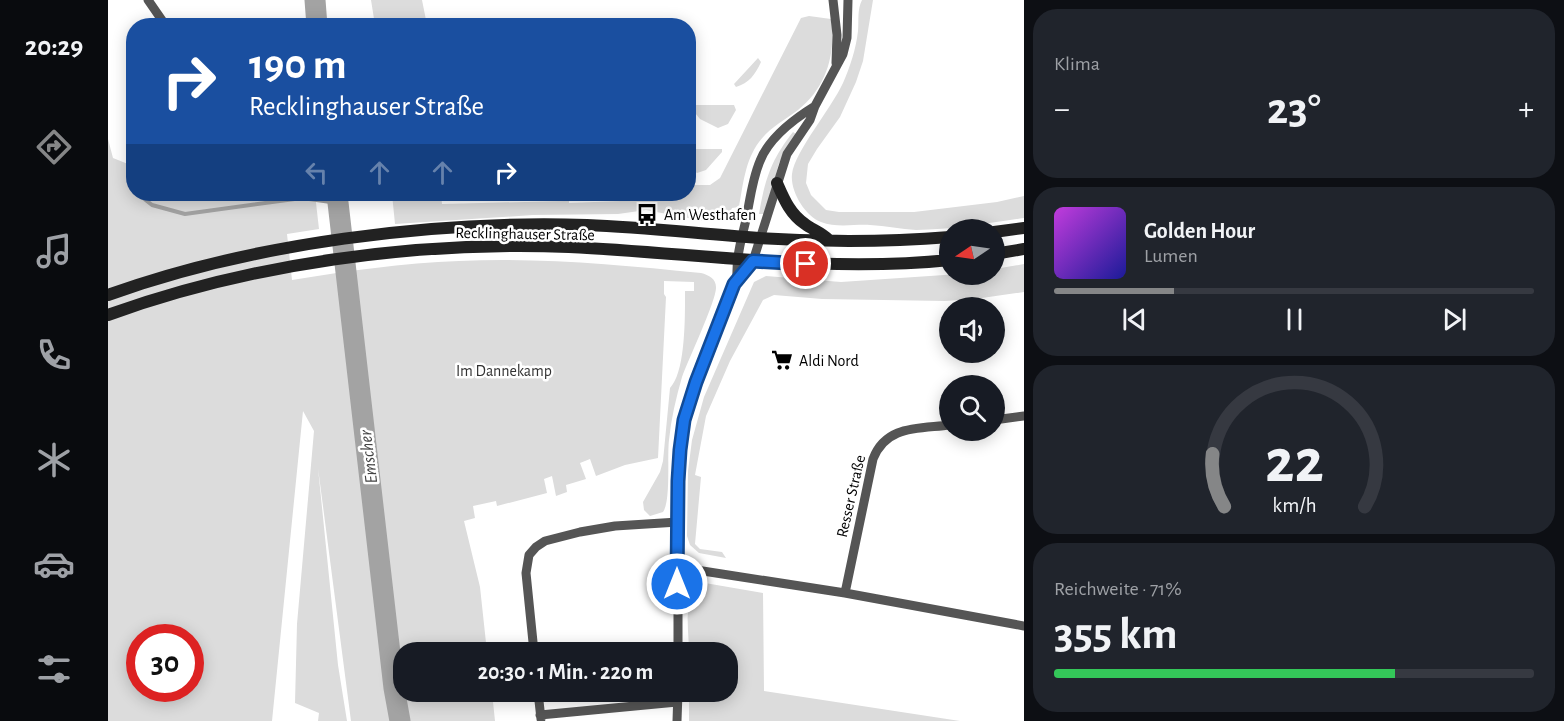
<!DOCTYPE html>
<html lang="de">
<meta charset="utf-8">
<style>
:root{--surface:#171b24;--page:#20242c;--text:#f1f3f6;--muted:#9ea1a6;--line:#363941;--accent:#858687}
body{margin:0;font-family:"Alegreya Sans",sans-serif;background:var(--page);color:var(--text);height:100vh;display:flex;flex-direction:column;font-size:22px;white-space:nowrap}
*{box-sizing:border-box;margin:0}
p{font-size:20px;color:var(--muted)}
.icon{flex:none;width:33px;height:33px;fill:none;stroke:currentColor;stroke-width:2;stroke-linecap:round;stroke-linejoin:round}
.map{position:relative;flex:1;overflow:hidden}
.drawer{display:flex;flex-direction:column;gap:9px;padding:9px;background:#0d0f14;width:540px}
.drawer>*{flex:none}
.banner{position:absolute;left:18px;top:18px;width:570px;height:183px;border-radius:24px;box-shadow:0 3px 15px #0003;background:#1a4fa0;color:#fff;overflow:hidden}
.needle{width:39px;rotate:257deg}
.tools{position:absolute;left:831px;top:219px;display:grid;gap:12px}
.tools a{display:grid;place-items:center;width:66px;height:66px;border-radius:50%;background:var(--surface);box-shadow:0 3px 15px #0003;font-size:30px}
.speed{position:absolute;left:18px;top:624px;display:flex;gap:12px;font-size:30px;font-weight:700;text-align:center}
.speed>*{display:grid;place-content:center;width:78px;height:78px;border-radius:50%;background:var(--surface);box-shadow:0 3px 15px #0003;line-height:1}
.speed .limit{border:9px solid #d22;background:#fff;color:#111}
.pin{position:absolute;display:grid;place-items:center;width:51px;height:51px;color:#fff;margin:-26px;border:3px solid #fff;border-radius:50%;box-shadow:0 2px 6px #0007}
.me{position:absolute;width:66px;margin:-33px;rotate:0deg;stroke-linejoin:round;filter:drop-shadow(0 0 4px #0008)}
.turn{display:flex;align-items:center;gap:21px;height:126px;padding:0 24px;font-size:27px}
.turn .icon{width:78px;height:78px;stroke-width:2.5}
.turn b{display:block;font-size:42px;line-height:51px}
.lanes{display:flex;align-items:center;height:57px;padding:0 24px;background:#0003;justify-content:center;gap:30px;direction:ltr}
.lanes .off{opacity:.35}
.big{font-size:45px;font-weight:700;line-height:1.1}
.drawer .tile{flex:1;display:flex;flex-direction:column;justify-content:center;gap:9px;min-width:0;padding:0 21px;border-radius:24px;background:var(--page)}
.drawer .dial{align-items:center;gap:0}
.dial svg{height:156px;overflow:visible;fill:none;stroke:var(--line);stroke-width:7;stroke-linecap:round;text-anchor:middle}
.dial text{fill:var(--text);stroke:none}
.song{display:flex;align-items:center;gap:18px}
.cover{width:72px;height:72px;border-radius:9px;background:linear-gradient(135deg,hsl(290 70% 55%),hsl(240 70% 35%))}
.played{height:6px;border-radius:3px;background:linear-gradient(90deg,var(--accent) 25%,var(--line) 25%)}
.keys{display:flex;justify-content:space-around;direction:ltr}
.heat{display:flex;justify-content:space-between;align-items:center;font-size:33px;direction:ltr}
.charge{height:9px;border-radius:4px;background:linear-gradient(90deg,#34c759 71%,var(--line) 0)}
.trip{position:absolute;left:285px;top:642px;width:345px;height:60px;border-radius:24px;background:var(--surface);box-shadow:0 3px 15px #0003;font-weight:700;line-height:60px;text-align:center}
main{display:flex;flex:1;min-height:0}
.menu{display:flex;flex-direction:column;width:108px;justify-content:space-around;align-items:center;background:#090b0e;color:var(--muted)}
.menu .icon{width:42px;height:42px}
.menu .selected{color:var(--accent)}
.menu b{font-size:27px;color:var(--text)}
.map>svg:first-child{display:block}
.green{fill:#dcdcdc;fill-rule:evenodd}
.lines{fill:none;stroke-linecap:round;stroke-linejoin:round}
.stream{stroke:#a3a3a3;stroke-width:4}
.river{stroke:#a3a3a3;stroke-width:21}
.minor{stroke:#555;stroke-width:9}
.secondary{stroke:#222;stroke-width:12}
.route-casing{stroke:#114b97;stroke-width:15}
.route{stroke:#1a73e8;stroke-width:10}
.labels{text-anchor:middle;stroke-width:5;stroke-linejoin:round;paint-order:stroke}
.poi-label{font-size:16px;fill:#000;stroke:#fff;text-anchor:start}
.street-label{font-size:16px;fill:#000;stroke:#fff}
.park-label{font-size:16px;fill:#333;stroke:#fff}
.water-label{font-size:18px;font-style:italic;fill:#444;stroke:#fff}
</style>
<main>
<nav class="menu">
<b>20:29</b>
<svg class="icon selected" aria-label="directions" viewBox="0 0 24 24"><path d="M12 3l9 9-9 9-9-9zM9 14v-3h6M13 9l2 2-2 2"/></svg>
<svg class="icon" aria-label="music" viewBox="0 0 24 24"><path d="M9 18V5l10-2v13"/><circle cx="6" cy="18" r="3"/><circle cx="16" cy="16" r="3"/></svg>
<svg class="icon" aria-label="phone" viewBox="0 0 24 24"><path d="M5 4h4l2 5-3 2q2 4 5 5l2-3 5 2v4C11 20 4 13 5 4z"/></svg>
<svg class="icon" aria-label="climate" viewBox="0 0 24 24"><path d="M12 3v18M4 7l16 10M4 17L20 7"/></svg>
<svg class="icon" aria-label="car" viewBox="0 0 24 24"><path d="M5 17H2v-5l4-1 3-4h7l3 4 3 1v5h-3M9 17h6M6 11h13"/><circle cx="7" cy="17" r="2"/><circle cx="17" cy="17" r="2"/></svg>
<svg class="icon" aria-label="filters" viewBox="0 0 24 24"><path d="M4 7h16M4 17h16"/><circle cx="9" cy="7" r="2"/><circle cx="15" cy="17" r="2"/></svg>
</nav>
<div class="map">
<svg width="916" height="721" viewBox="0 0 916 721">
<rect width="100%" height="100%" fill="#fff"/>
<!-- green -->
<path class="green" d="M263 0H314L319 25H267Z
M754 0H765L755 61 748 82 732 117 709 149 700 164 698 183 703 195 718 210 731 212H806L889 202 916 196V218C880 223 844 230 808 230 793 229 778 226 762 225 747 224 728 228 713 222 697 216 682 191 684 174 687 151 723 109 735 83 742 67 748 49 750 31 751 20 749 10 754 0Z
M701 16 723 19C728 53 719 87 690 110 677 120 661 128 651 142 637 161 635 185 631 207L624 208 621 215 615 219 596 221 538 210 510 214 425 215 287 224 284 194H333L334 204 456 201V198H461V203L513 201V194H580L581 185H602L612 178 693 18Z
M650 58 653 62C647 75 641 83 628 87L626 84Z
M585 105H626L628 110 620 124 610 128 592 119 583 108Z
M685 132 688 134 671 163 657 214H651C657 179 663 160 685 132Z
M0 139 5 158 25 166 26 194H207L211 229 179 234 184 280C239 271 295 263 351 261 431 257 513 265 593 273 601 275 608 279 608 287 609 299 580 360 574 377 568 398 563 419 561 440 559 457 563 501 555 512L542 516 536 510 535 502 552 472 555 461 562 388C578 372 577 314 577 291H586V282L556 281V294L558 297 550 458 517 465 488 476 482 459 472 463 478 479 458 485 459 492 448 496 444 476 436 479 439 493 389 506 388 501 365 506 367 518 356 521 372 587 379 652H296V692H384L387 721H243L210 468 230 665 239 721H210L211 713 187 703 189 624 206 431 195 411 164 721H0ZM32 638H82V688H32Z
M581 149H614V152L598 170 589 173 581 167Z
M916 264V292L867 299 837 301 714 299 666 295 655 300 622 361 598 416 587 475 593 477 587 544 592 549 614 552 618 558 591 553 582 545 579 536 580 471 584 440 596 397 646 282 658 276 733 282 851 274H886L887 269Z
M597 583 655 593 656 691 852 721H581V692H620V652H581C581 627 573 598 597 583Z"/>
<g class="lines">
<!-- stream -->
<path class="stream" d="M30 194 44 205 77 214 194 198 230 203"/>
<!-- river -->
<path class="river" d="M207 0 209 26
M229 194 286 688 292 721"/>
<!-- minor -->
<path class="minor" d="M40 0 58 26
M725 0 729 35 728 63
M629 279C628 258 633 240 638 220 642 200 644 180 652 161 661 138 686 119 707 106
M886 420 916 416
M569 567 737 593 916 626
M737 593 765 459C778 425 810 429 842 425
M426 652 418 573 421 555 428 547 437 541 472 532 507 526 570 522
M570 652V481L571 450 581 404 626 284 645 261 679 154 702 120 707 106 735 54 739 38 740 0
M430 692 433 719
M432 715 569 702
M569 721 570 692"/>
<!-- secondary -->
<path class="secondary" d="M669 183C676 199 682 214 697 224 705 230 713 232 721 240
M886 232 916 228
M886 254 916 249
M0 295C144 243 326 220 479 225 536 227 593 234 651 238 714 242 778 242 842 237
M0 315C144 263 308 241 461 247 588 253 714 273 842 260"/>
</g>
<g class="lines">
<defs>
<path id="route" d="M569 584 570 481 572 450 576 420 588 382 626 284 645 261 698 264"/>
</defs>
<!-- route casing -->
<use href="#route" class="route-casing"/>
<!-- route -->
<use href="#route" class="route"/>
</g>
<!-- icons -->
<defs>
<symbol id="bus-bare" viewBox="-9 -9 18 18"><path d="M-5-6H5V4H4V6H2V4H-2V6H-4V4H-5ZM-3.5-4V0h7V-4ZM-3.5 1.2v1.5H-2V1.2ZM2 1.2v1.5H3.5V1.2Z" fill="#000" stroke="#fff" stroke-width="2.5" paint-order="stroke"/></symbol>
<symbol id="supermarket-bare" viewBox="-9 -9 18 18"><path d="M-6-5.5h2.5l.6 2H6L4.5 2H-2.5L-4.4-4H-6ZM-1.5 3.2a1.3 1.3 0 1 0 .1 0ZM3 3.2a1.3 1.3 0 1 0 .1 0Z" fill="#000" stroke="#fff" stroke-width="2.5" paint-order="stroke"/></symbol>
</defs>
<g fill-rule="evenodd">
<use href="#bus-bare" x="524" y="199" width="30" height="30"/>
<use href="#supermarket-bare" x="659" y="345" width="30" height="30"/>
</g>
<g class="labels">
<!-- poi labels -->
<g class="poi-label">
<text x="556" y="220">Am Westhafen</text>
<text x="691" y="366">Aldi Nord</text>
</g>
<!-- street labels -->
<g class="street-label">
<text transform="translate(417 233) rotate(1)" y="6">Recklinghauser Straße</text>
<text transform="translate(742 496) rotate(-77)" y="6">Resser Straße</text>
</g>
<!-- park labels -->
<g class="park-label">
<text x="396" y="376">Im Dannekamp</text>
</g>
<!-- water labels -->
<g class="water-label">
<text transform="translate(260 457) rotate(-97)" y="6">Emscher</text>
</g>
</g>
</svg>
<div class="tools">
<a><svg class="needle" viewBox="-14 -14 28 28"><path d="M0-13l5 13h-10z" fill="#e53935"/><path d="M0 13l5-13h-10z" fill="#9ea1a6"/></svg></a>
<a><svg class="icon" aria-label="sound" viewBox="0 0 24 24"><path d="M4 9h4l5-4v14l-5-4H4zM17 9q2 3 0 6"/></svg></a>
<a><svg class="icon" aria-label="search" viewBox="0 0 24 24"><circle cx="10" cy="10" r="6"/><path d="M15 15l6 6"/></svg></a>
</div>
<div class="speed"><div class="limit">30</div></div>
<div class="pin" style="left:698px;top:264px;background:#d93025"><svg class="icon" aria-label="arrive" viewBox="0 0 24 24"><path d="M6 21V4h12l-3 4 3 4H6"/></svg></div>
<svg class="me" style="left:569px;top:584px" viewBox="-20 -20 40 40"><circle r="17" fill="#1a73e8" stroke="#fff" stroke-width="3"/><path d="M0-11L8 9 0 5-8 9z" fill="#fff"/></svg>
<div class="trip">20:30 · 1 Min. · 220 m</div>
<div class="banner">
<div class="turn"><svg class="icon" aria-label="right" viewBox="0 0 24 24"><path d="M7 20v-9h11M14 6l5 5-5 5"/></svg><div><b>190 m</b>Recklinghauser Straße</div></div>
<div class="lanes"><svg class="icon off" aria-label="left" viewBox="0 0 24 24"><path d="M17 20v-9H6M10 6l-5 5 5 5"/></svg><svg class="icon off" aria-label="ahead" viewBox="0 0 24 24"><path d="M12 20V5M6 11l6-6 6 6"/></svg><svg class="icon off" aria-label="ahead" viewBox="0 0 24 24"><path d="M12 20V5M6 11l6-6 6 6"/></svg><svg class="icon" aria-label="right" viewBox="0 0 24 24"><path d="M7 20v-9h11M14 6l5 5-5 5"/></svg></div>
</div>
</div>
<section class="drawer">
<div class="tile"><p>Klima</p>
<div class="heat"><a>−</a><b class="big">23°</b><a>+</a></div>
</div>
<div class="tile">
<div class="song"><i class="cover"></i><div><b>Golden Hour</b><p>Lumen</p></div></div>
<div class="played"></div>
<div class="keys"><svg class="icon" aria-label="previous" viewBox="0 0 24 24"><path d="M18 5L8 12l10 7zM5 5v14"/></svg><svg class="icon" aria-label="pause" viewBox="0 0 24 24"><path d="M8 5v14M16 5v14"/></svg><svg class="icon" aria-label="next" viewBox="0 0 24 24"><path d="M6 5l10 7-10 7zM19 5v14"/></svg></div>
</div>
<div class="tile dial"><svg viewBox="0 0 100 80">
<path d="M14 69A42 42 0 1 1 86 69"/>
<path d="M14 69A42 42 0 0 1 8 42" stroke="#858687"/>
<text x="50" y="56" font-size="32" font-weight="700">22</text>
<text x="50" y="72" font-size="11">km/h</text>
</svg></div>
<div class="tile"><p>Reichweite · 71%</p><b class="big">355 km</b><div class="charge"></div></div>
</section>
</main>
